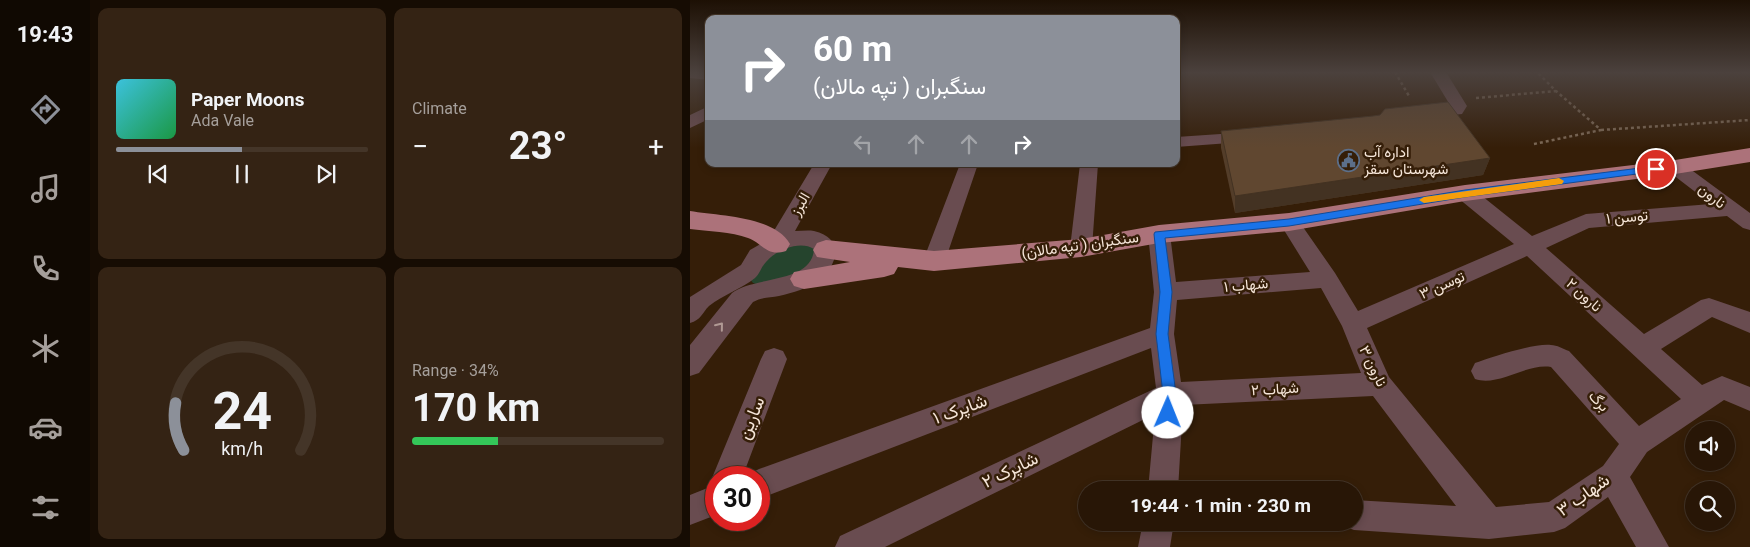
<!DOCTYPE html>
<meta charset="utf-8">
<style>
:root{--surface:#281606;--page:#342314;--text:#f1f3f6;--muted:#a59f9b;--line:#443528;--accent:#8c9099}
body{margin:0;font-family:Roboto,Vazirmatn,sans-serif;background:var(--page);color:var(--text);height:100vh;display:flex;flex-direction:column;font-size:19px;white-space:nowrap}
*{box-sizing:border-box;margin:0}
p{font-size:16px;color:var(--muted)}
.icon{flex:none;width:28px;height:28px;fill:none;stroke:currentColor;stroke-width:2;stroke-linecap:round;stroke-linejoin:round}
.map{position:relative;flex:1;overflow:hidden}
.panel{display:flex;flex-direction:column;gap:8px;padding:8px;background:#160c03;width:600px}
.panel>*{flex:none}
.banner{position:absolute;left:15px;top:15px;width:475px;height:152px;border-radius:10px;box-shadow:0 2px 8px #0003,0 0 0 1px var(--line);background:#8c9099;color:#fff;overflow:hidden}
.controls{position:absolute;left:995px;top:421px;display:grid;gap:10px}
.controls a{display:grid;place-items:center;width:50px;height:50px;border-radius:50%;background:var(--surface);box-shadow:0 2px 8px #0003,0 0 0 1px var(--line);font-size:25px}
.speed{position:absolute;left:15px;top:466px;display:flex;gap:10px;font-size:25px;font-weight:700;text-align:center}
.speed>*{display:grid;place-content:center;width:65px;height:65px;border-radius:50%;background:var(--surface);box-shadow:0 2px 8px #0003,0 0 0 1px var(--line);line-height:1}
.speed .limit{border:8px solid #d22;background:#fff;color:#111}
.pin{position:absolute;display:grid;place-items:center;width:42px;height:42px;color:#fff;margin:-21px;border:2px solid #fff;border-radius:50%;box-shadow:0 1px 5px #0007}
.me{position:absolute;width:55px;margin:-28px;rotate:1deg;stroke-linejoin:round;filter:drop-shadow(0 0 4px #0008)}
.turn{display:flex;align-items:center;gap:18px;height:105px;padding:0 25px;font-size:22px}
.turn .icon{width:65px;height:65px;stroke-width:2.5}
.turn b{display:block;font-size:35px;line-height:42px}
.lanes{display:flex;align-items:center;height:48px;padding:0 25px;background:#0003;justify-content:center;gap:25px;direction:ltr}
.lanes .off{opacity:.35}
.big{font-size:38px;font-weight:700;line-height:1.1}
.panel .card{flex:1;display:flex;flex-direction:column;justify-content:center;gap:8px;min-width:0;padding:0 18px;border-radius:10px;background:var(--page)}
.panel .dial{align-items:center;gap:0}
.dial svg{height:130px;overflow:visible;fill:none;stroke:var(--line);stroke-width:7;stroke-linecap:round;text-anchor:middle}
.dial text{fill:var(--text);stroke:none}
.song{display:flex;align-items:center;gap:15px}
.cover{width:60px;height:60px;border-radius:8px;background:linear-gradient(135deg,hsl(190 70% 55%),hsl(140 70% 35%))}
.played{height:5px;border-radius:2px;background:linear-gradient(90deg,var(--accent) 50%,var(--line) 50%)}
.keys{display:flex;justify-content:space-around;direction:ltr}
.heat{display:flex;justify-content:space-between;align-items:center;font-size:28px;direction:ltr}
.charge{height:8px;border-radius:4px;background:linear-gradient(90deg,#34c759 34%,var(--line) 0)}
.panel .tiles{flex:1;display:grid;gap:8px;grid-template-columns:repeat(2,1fr)}
.trip{position:absolute;left:388px;top:481px;width:285px;height:50px;border-radius:25px;background:var(--surface);box-shadow:0 2px 8px #0003,0 0 0 1px var(--line);font-weight:700;line-height:50px;text-align:center}
main{display:flex;flex:1;min-height:0}
.dock{display:flex;flex-direction:column;width:90px;justify-content:space-around;align-items:center;background:#100902;color:var(--muted)}
.dock .icon{width:35px;height:35px}
.dock .current{color:var(--accent)}
.dock b{font-size:22px;color:var(--text)}
.map>svg:first-child{display:block}
.green{fill:#25442d}
.lines{fill:none;stroke-linecap:round;stroke-linejoin:round}
.path{stroke:#7c6855;stroke-width:2.5;stroke-dasharray:3 3;stroke-linecap:butt}
.minor{fill:#694c50;fill-rule:evenodd}
.major{fill:#ac727a;fill-rule:evenodd}
.wall{fill:#533d29}
.shaded-wall{fill:#433222}
.building{fill:#604730;stroke:#433222}
.oneway{stroke:#b09994}
.route{fill:#1a73e8;stroke:#114b97}
.slow{fill:#f59e0b}
.labels{text-anchor:middle;stroke-width:5;stroke-linejoin:round;paint-order:stroke}
.poi-label{font-size:15px;fill:#f6e6d9;stroke:#351e08;text-anchor:start}
.street-label{font-size:15px;fill:#f6e6d9;stroke:#351e08}
.near-street-label{font-size:18px;fill:#f6e6d9;stroke:#351e08}
</style>
<main>
<nav class="dock">
<b>19:43</b>
<svg class="icon current" aria-label="directions" viewBox="0 0 24 24"><path d="M12 3l9 9-9 9-9-9zM9 14v-3h6M13 9l2 2-2 2"/></svg>
<svg class="icon" aria-label="music" viewBox="0 0 24 24"><path d="M9 18V5l10-2v13"/><circle cx="6" cy="18" r="3"/><circle cx="16" cy="16" r="3"/></svg>
<svg class="icon" aria-label="phone" viewBox="0 0 24 24"><path d="M5 4h4l2 5-3 2q2 4 5 5l2-3 5 2v4C11 20 4 13 5 4z"/></svg>
<svg class="icon" aria-label="climate" viewBox="0 0 24 24"><path d="M12 3v18M4 7l16 10M4 17L20 7"/></svg>
<svg class="icon" aria-label="car" viewBox="0 0 24 24"><path d="M5 17H2v-5l4-1 3-4h7l3 4 3 1v5h-3M9 17h6M6 11h13"/><circle cx="7" cy="17" r="2"/><circle cx="17" cy="17" r="2"/></svg>
<svg class="icon" aria-label="filters" viewBox="0 0 24 24"><path d="M4 7h16M4 17h16"/><circle cx="9" cy="7" r="2"/><circle cx="15" cy="17" r="2"/></svg>
</nav>
<section class="panel">
<div class="tiles">
<div class="card">
<div class="song"><i class="cover"></i><div><b>Paper Moons</b><p>Ada Vale</p></div></div>
<div class="played"></div>
<div class="keys"><svg class="icon" aria-label="previous" viewBox="0 0 24 24"><path d="M18 5L8 12l10 7zM5 5v14"/></svg><svg class="icon" aria-label="pause" viewBox="0 0 24 24"><path d="M8 5v14M16 5v14"/></svg><svg class="icon" aria-label="next" viewBox="0 0 24 24"><path d="M6 5l10 7-10 7zM19 5v14"/></svg></div>
</div>
<div class="card"><p>Climate</p>
<div class="heat"><a>−</a><b class="big">23°</b><a>+</a></div>
</div>
<div class="card dial"><svg viewBox="0 0 100 80">
<path d="M14 69A42 42 0 1 1 86 69"/>
<path d="M14 69A42 42 0 0 1 9 40" stroke="#8c9099"/>
<text x="50" y="56" font-size="32" font-weight="700">24</text>
<text x="50" y="72" font-size="11">km/h</text>
</svg></div>
<div class="card"><p>Range · 34%</p><b class="big">170 km</b><div class="charge"></div></div>
</div>
</section>
<div class="map">
<svg width="1060" height="547" viewBox="0 0 1060 547">
<rect width="100%" height="100%" fill="#351e08"/>
<!-- green -->
<path class="green" d="M122 238 133 262 74 287 63 283 59 278 68 256Z"/>
<g class="lines">
<!-- path -->
<path class="path" d="M705 72 719 96
M786 98 866 91 847 72
M911 130 1060 120
M844 144 911 130 866 91"/>
<!-- minor -->
<path class="minor" d="M0 72H19V80L0 78Z
M740 72H756L777 106 772 114 735 118 729 117 726 113 729 109 760 105Z
M19 106V119L0 128V115Z
M560 132 566 133 569 137 566 141 486 147V137Z
M985 161 992 163 1060 213V230L1053 228 1037 216 899 228 856 248 954 334 1011 300 1019 298 1060 312V333L1022 317 971 349 1012 385 1032 376 1060 387V411L1034 400 957 452 940 477 979 547H946L918 497 875 528 864 532 799 539 664 530 653 526 652 522H664V500L766 506 683 396 493 405 488 490H458L465 414 195 547H145L150 536 466 388 461 348 69 499V478H57L59 474 69 469 460 328 464 292 458 234 462 229 469 227 476 229 480 234 486 282 620 272 589 222 592 217 599 215 606 217 645 273 668 311 824 244 768 198 765 193 768 188 775 187 782 188 842 236 896 214 1021 204 978 171 976 167 978 163ZM837 256 991 399 949 426 879 351C873 349 867 345 861 345 843 343 802 357 785 363L781 371 785 379C809 387 836 363 861 367L929 444 913 466 859 502 806 507 699 377 677 328ZM631 288 652 326 671 373 491 382 484 334 487 300Z
M124 164H142L105 231C111 231 118 230 124 231 154 238 149 264 129 280 118 288 103 293 89 296 80 298 72 297 63 302L9 373 0 376V345L42 293C63 276 122 284 124 249 110 240 86 250 76 262 71 267 70 274 65 278 51 289 33 295 19 306 12 313 11 320 0 323V297L51 265 60 250 79 239Z
M270 164H288L255 261 252 267 244 269 236 267 233 261Z
M390 164H408L402 248 399 253 391 256 383 253 380 248Z
M84 348 93 351 97 359 52 478H26V515L0 525V495L25 485 22 478 71 359 75 351Z
M453 522H484L480 547H448Z"/>
<!-- major -->
<path class="major" d="M1060 148V162L985 174 775 201 599 231 469 243 391 257 244 271 208 267 204 274 194 277 114 289 104 286 100 279 104 272 160 262 127 257 123 250 127 243 136 240 244 251 391 239 469 225 599 213 775 185 985 160Z
M0 211C29 216 84 216 100 244L96 251C76 257 74 244 58 238 42 232 17 231 0 229Z"/>
</g>
<!-- wall -->
<path class="wall" d="M531 131 800 158 793 175 545 213 531 148Z"/>
<!-- shaded-wall -->
<path class="shaded-wall" d="M800 158 793 175 545 213V196Z"/>
<!-- building -->
<path class="building" d="M758 102 800 158 545 196 531 131 683 116 690 115 695 109Z"/>
<!-- one-way arrows -->
<defs><path id="oneway-chevron" d="M-2-3.5L2.5 0L-2 3.5" fill="none" stroke-width="1.6" stroke-linecap="round" stroke-linejoin="round" transform="scale(1.25)"/></defs>
<use class="oneway" href="#oneway-chevron" transform="translate(30 326) rotate(-51)"/>
<!-- sky -->
<linearGradient id="sky" x2="0" y2="1"><stop stop-color="#1d1004"/><stop offset="0.49" stop-color="#4b413d"/><stop offset="1" stop-color="#4b413d" stop-opacity="0"/></linearGradient>
<rect width="1060" height="148" fill="url(#sky)"/>
<!-- route -->
<path class="route" d="M966 166 971 169 969 171 775 197 599 226 475 238 482 292 478 334 486 394 483 417 478 419 474 417 471 413 473 394 466 334 470 292 464 234 465 232 599 219 775 190Z"/>
<!-- slow -->
<path class="slow" d="M869 178 874 181 872 184 734 203 729 200 734 197Z"/>
<!-- icons -->
<defs>
<symbol id="civic-ring" viewBox="-11 -11 22 22"><circle r="9.5" fill="#351e08" stroke="#5c6f8a" stroke-width="1.5"/><path d="M-.6-6.5H3V-4.5H.6V-3L4-1V1h2V6H-6V1h2V-1L-.6-3ZM-1.2 2.5V6h2.4V2.5Z" fill="#5c6f8a"/></symbol>
</defs>
<g fill-rule="evenodd">
<use href="#civic-ring" x="646" y="148" width="25" height="25"/>
</g>
<g class="labels">
<!-- poi labels -->
<g class="poi-label">
<text x="674" y="157">اداره آب<tspan x="674" dy="17">شهرستان سقز</tspan></text>
</g>
<!-- street labels -->
<g class="street-label">
<text transform="translate(1022 196) rotate(38)" y="5">نارون</text>
<text transform="translate(110 204) rotate(-60)" y="5">البرز</text>
<text transform="translate(937 217) rotate(-5)" y="5">توسن ۱</text>
<text transform="translate(390 245) rotate(-8)" y="5">سنگبران ( تپه مالان)</text>
<text transform="translate(556 285) rotate(-5)" y="5">شهاب ۱</text>
<text transform="translate(752 285) rotate(-24)" y="5">توسن ۳</text>
<text transform="translate(894 295) rotate(42)" y="5">نارون ۲</text>
<text transform="translate(683 366) rotate(64)" y="5">نارون ۳</text>
<text transform="translate(585 389) rotate(-3)" y="5">شهاب ۲</text>
<text transform="translate(909 401) rotate(47)" y="5">برگ</text>
</g>
<!-- near-street labels -->
<g class="near-street-label">
<text transform="translate(270 409) rotate(-20)" y="6">شاپرک ۱</text>
<text transform="translate(61 418) rotate(-68)" y="6">سارین</text>
<text transform="translate(320 470) rotate(-26)" y="6">شاپرک ۲</text>
<text transform="translate(893 495) rotate(-35)" y="6">شهاب ۳</text>
</g>
</g>
</svg>
<div class="controls">
<a><svg class="icon" aria-label="sound" viewBox="0 0 24 24"><path d="M4 9h4l5-4v14l-5-4H4zM17 9q2 3 0 6"/></svg></a>
<a><svg class="icon" aria-label="search" viewBox="0 0 24 24"><circle cx="10" cy="10" r="6"/><path d="M15 15l6 6"/></svg></a>
</div>
<div class="speed"><div class="limit">30</div></div>
<div class="pin" style="left:966px;top:169px;background:#d93025"><svg class="icon" aria-label="arrive" viewBox="0 0 24 24"><path d="M6 21V4h12l-3 4 3 4H6"/></svg></div>
<svg class="me" style="left:478px;top:413px" viewBox="-20 -20 40 40"><circle r="19" fill="#fff"/><path d="M0-13L10 11 0 6-10 11z" fill="#1a73e8"/></svg>
<div class="trip">19:44 · 1 min · 230 m</div>
<div class="banner">
<div class="turn"><svg class="icon" aria-label="right" viewBox="0 0 24 24"><path d="M7 20v-9h11M14 6l5 5-5 5"/></svg><div><b>60 m</b>سنگبران ( تپه مالان)</div></div>
<div class="lanes"><svg class="icon off" aria-label="left" viewBox="0 0 24 24"><path d="M17 20v-9H6M10 6l-5 5 5 5"/></svg><svg class="icon off" aria-label="ahead" viewBox="0 0 24 24"><path d="M12 20V5M6 11l6-6 6 6"/></svg><svg class="icon off" aria-label="ahead" viewBox="0 0 24 24"><path d="M12 20V5M6 11l6-6 6 6"/></svg><svg class="icon" aria-label="right" viewBox="0 0 24 24"><path d="M7 20v-9h11M14 6l5 5-5 5"/></svg></div>
</div>
</div>
</main>
